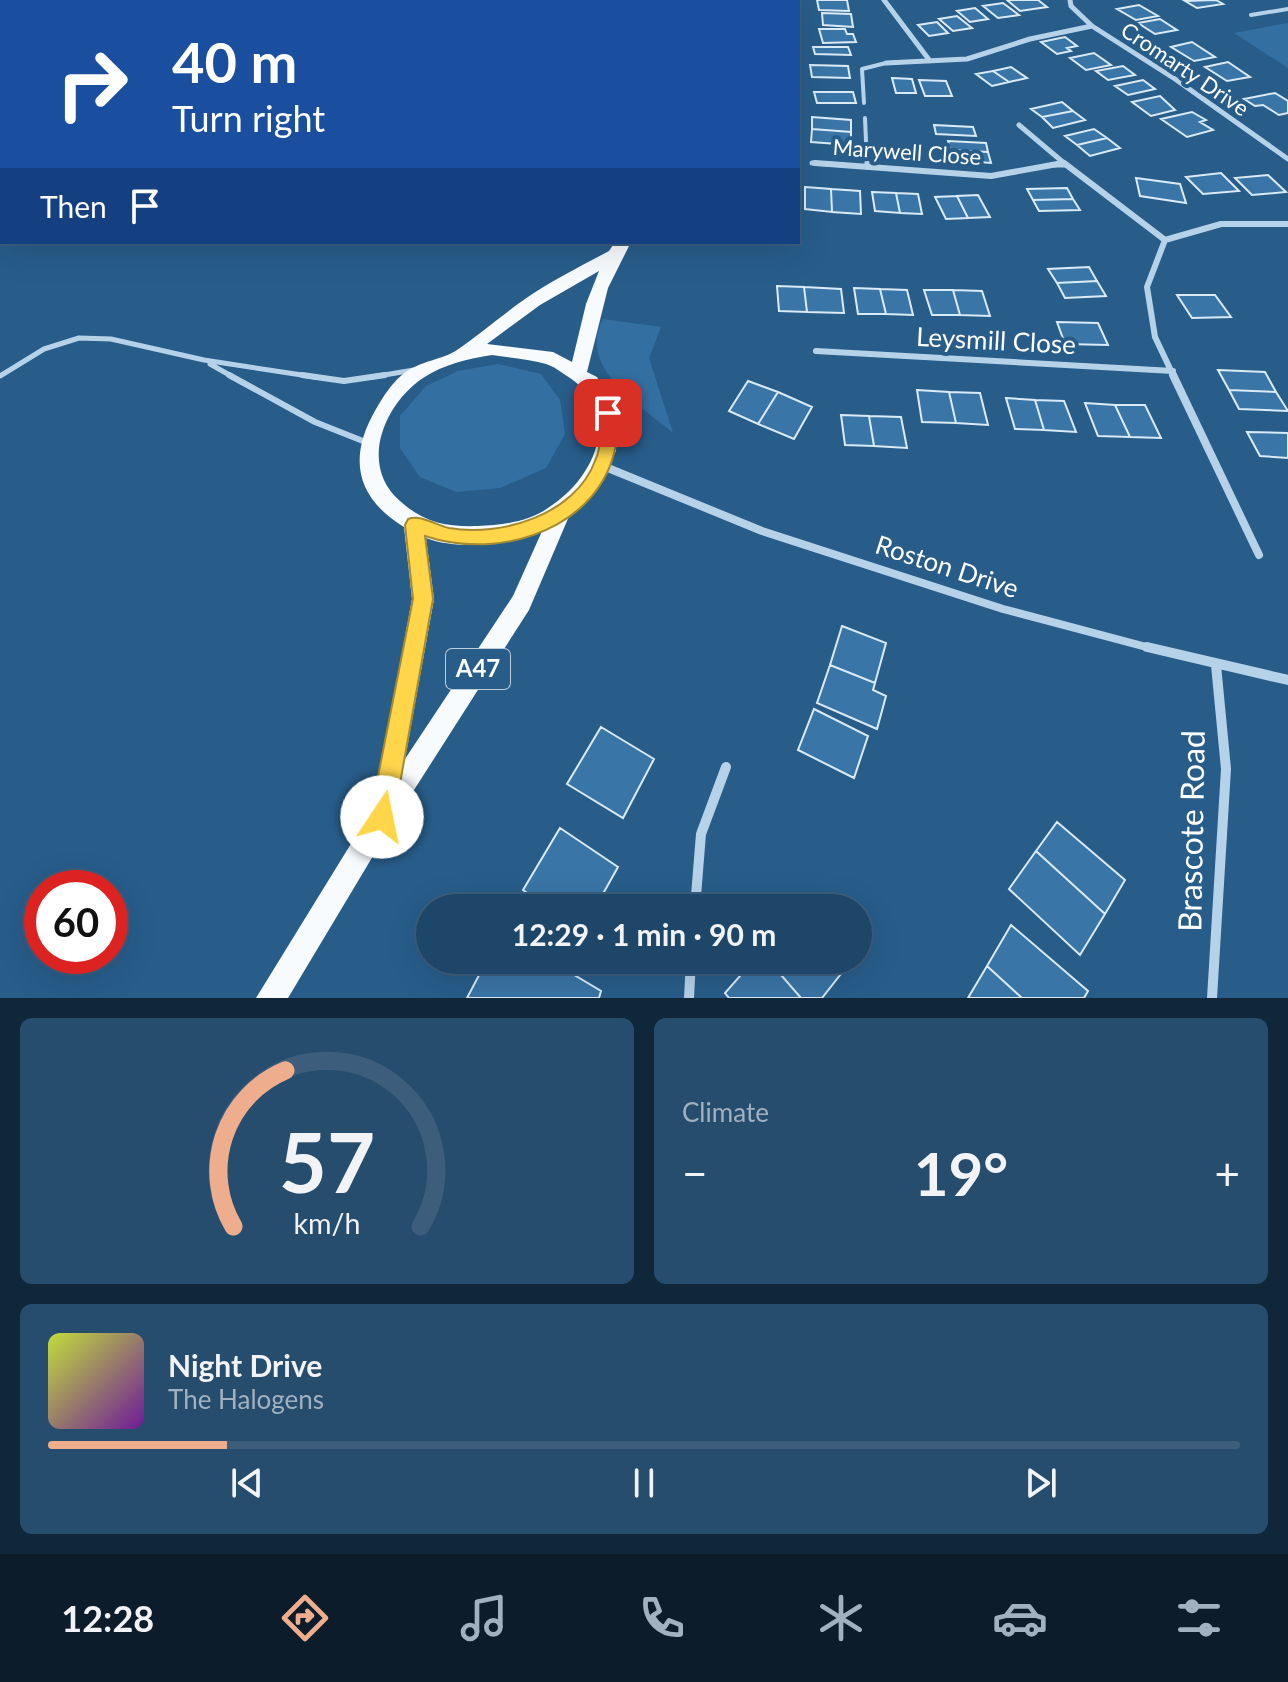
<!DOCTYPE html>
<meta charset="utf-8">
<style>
:root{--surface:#1e4668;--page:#264d6e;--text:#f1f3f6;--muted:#a1b1c0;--line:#3c5e7c;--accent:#eead8d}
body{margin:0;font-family:Lato,sans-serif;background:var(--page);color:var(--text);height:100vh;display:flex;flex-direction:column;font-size:30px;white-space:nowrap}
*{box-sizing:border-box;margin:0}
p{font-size:26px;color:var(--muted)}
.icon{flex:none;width:44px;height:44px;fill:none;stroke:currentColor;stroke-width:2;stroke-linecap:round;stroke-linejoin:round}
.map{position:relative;height:998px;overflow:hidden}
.details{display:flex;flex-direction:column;gap:20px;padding:20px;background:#102639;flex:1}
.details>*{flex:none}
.hud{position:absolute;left:0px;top:0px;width:800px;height:244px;box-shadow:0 8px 32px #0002,0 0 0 2px var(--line);background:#1a4fa0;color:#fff;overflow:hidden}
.speed{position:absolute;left:24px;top:870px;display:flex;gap:16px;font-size:40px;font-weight:700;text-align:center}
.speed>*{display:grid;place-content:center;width:104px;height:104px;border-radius:50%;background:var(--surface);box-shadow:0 8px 32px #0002,0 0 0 2px var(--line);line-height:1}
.speed .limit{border:12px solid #d22;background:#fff;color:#111}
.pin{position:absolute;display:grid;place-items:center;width:68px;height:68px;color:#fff;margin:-34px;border-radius:16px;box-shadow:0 4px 12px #0006}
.me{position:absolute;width:88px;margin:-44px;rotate:11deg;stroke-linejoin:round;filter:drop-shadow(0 0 6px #0008)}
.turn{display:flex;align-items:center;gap:28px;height:168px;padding:0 40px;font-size:36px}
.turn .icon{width:104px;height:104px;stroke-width:2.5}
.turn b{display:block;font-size:56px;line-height:68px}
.then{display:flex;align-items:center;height:76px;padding:0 40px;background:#0003;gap:16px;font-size:30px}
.big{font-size:60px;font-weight:700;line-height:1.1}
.details .card{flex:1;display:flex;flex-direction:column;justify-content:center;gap:12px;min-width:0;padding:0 28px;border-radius:12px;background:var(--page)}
.details .dial{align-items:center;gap:0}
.dial svg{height:208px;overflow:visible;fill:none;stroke:var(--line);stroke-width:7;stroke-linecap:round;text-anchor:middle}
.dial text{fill:var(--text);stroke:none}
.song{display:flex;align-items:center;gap:24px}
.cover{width:96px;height:96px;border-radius:12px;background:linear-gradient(135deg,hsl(70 70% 55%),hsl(280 70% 35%))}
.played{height:8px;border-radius:4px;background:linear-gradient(90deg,var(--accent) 15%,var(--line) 15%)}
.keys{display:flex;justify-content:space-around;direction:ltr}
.heat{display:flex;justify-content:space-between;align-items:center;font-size:44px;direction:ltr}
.details .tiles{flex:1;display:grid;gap:20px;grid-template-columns:1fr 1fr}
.card:last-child{grid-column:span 2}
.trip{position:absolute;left:416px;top:894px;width:456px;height:80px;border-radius:40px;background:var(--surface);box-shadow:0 8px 32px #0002,0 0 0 2px var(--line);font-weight:700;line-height:80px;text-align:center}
.dock{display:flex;height:128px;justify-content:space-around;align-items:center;background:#0c1c2a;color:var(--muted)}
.dock .icon{width:56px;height:56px}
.dock .active{color:var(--accent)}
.dock b{font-size:36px;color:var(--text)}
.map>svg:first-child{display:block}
.green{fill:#3370a1}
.building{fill:#3975a6;stroke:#daeaf7;stroke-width:2}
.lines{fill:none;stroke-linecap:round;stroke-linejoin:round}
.service-far2{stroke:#b6d2e9;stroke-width:4}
.service-far1{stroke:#b6d2e9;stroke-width:5}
.service{stroke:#b6d2e9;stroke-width:6}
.minor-far3{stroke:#b6d2e9;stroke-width:5}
.minor-far2{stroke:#b6d2e9;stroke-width:6}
.minor-far1{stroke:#b6d2e9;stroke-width:8}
.minor{stroke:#b6d2e9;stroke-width:10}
.primary{fill:#f8fbfe;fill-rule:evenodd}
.route{fill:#ffd54a;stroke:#a68a30;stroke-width:2}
.labels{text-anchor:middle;stroke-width:8;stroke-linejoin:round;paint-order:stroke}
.far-street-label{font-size:22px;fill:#fff;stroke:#285d8a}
.shield{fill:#285d8a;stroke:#becedc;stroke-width:2}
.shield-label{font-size:24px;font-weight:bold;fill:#fff}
.street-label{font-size:26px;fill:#fff;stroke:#285d8a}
.near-street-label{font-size:32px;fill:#fff;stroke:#285d8a}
</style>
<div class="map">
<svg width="1288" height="998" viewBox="0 0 1288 998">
<rect width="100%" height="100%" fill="#285d8a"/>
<!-- green -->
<path class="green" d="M1288 23V68L1234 33Z
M603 319 661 327 649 358 673 433C641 406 576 367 603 319Z
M498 364 541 374 560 400 565 434 546 468 500 488 456 492 420 477 400 448V416L426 386 458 371Z"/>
<!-- building -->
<path class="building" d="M817 0H847L849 11 819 10Z
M1007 0H1038L1047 7 1020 11Z
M1216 0 1223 4 1197 8 1185 1Z
M1003 3 1019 15 998 18 983 6Z
M1139 5 1158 16 1136 20 1117 9Z
M975 8 988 19 970 22 957 11Z
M822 13 851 14 853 27 823 25Z
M957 16 972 28 953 31 939 19Z
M1160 19 1177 30 1155 34 1138 23Z
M937 22 948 33 929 36 918 25Z
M819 29H845L847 34H853L856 42 823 43Z
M1065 37 1077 46 1067 48 1071 51 1057 54 1041 42Z
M1192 42 1215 57 1194 61 1171 47Z
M813 47H848L851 55 815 54Z
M1094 53 1111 65 1086 70 1070 58Z
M1228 62 1250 77 1227 81 1205 67Z
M810 65 848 66 850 78 812 77Z
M1123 66 1135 75 1108 80 1096 71Z
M1011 67 1027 78 1009 82 993 71Z
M993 71 1009 82 992 86 976 74Z
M892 78 912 79 916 93H896Z
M919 80 946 81 952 96H925Z
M1143 80 1155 89 1128 95 1115 86Z
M814 92H853L856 103H817Z
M1275 93 1288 101V113L1279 115 1263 105 1255 106 1244 99Z
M1160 96 1175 110 1151 116 1132 102Z
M1062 102 1073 111 1042 117 1031 109Z
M1073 111 1085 120 1053 128 1042 117Z
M1192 112 1206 120 1200 122 1213 130 1187 137 1161 119Z
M812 117 851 120V132L812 129Z
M934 125 973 127 976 136 936 134Z
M812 129 851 132V145L811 142Z
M1094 129 1107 138 1077 145 1065 136Z
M1107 138 1120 148 1090 156 1077 145Z
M948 141 986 143 988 152 950 150Z
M950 150 988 152 991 163 951 160Z
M1221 173 1239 191 1203 194 1186 177Z
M1268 175 1286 192 1252 195 1235 178Z
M1136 178 1180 184 1186 203 1140 196Z
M805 187 831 189 832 212 805 209Z
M1067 188 1073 199 1033 200 1027 189Z
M831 189 860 191 861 214 832 212Z
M872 192 896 193 900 213 875 211Z
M896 193 918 194 922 214 900 213Z
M978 195 990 217 968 218 957 196Z
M957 196 968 218 946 219 935 197Z
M1073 199 1080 210 1039 211 1033 200Z
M1089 267 1097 281 1057 283 1048 269Z
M1097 281 1106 296 1065 298 1057 283Z
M777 286 804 287 807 312 779 311Z
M804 287 841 289 844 313 807 312Z
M854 288 880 289 886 314H858Z
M880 289 907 290 913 315 886 314Z
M924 290H953L960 315H932Z
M953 290 982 291 990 316 960 315Z
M1177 295H1215L1231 317 1192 318Z
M1057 322 1098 323 1108 345 1065 344Z
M1218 370 1265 372 1276 392 1229 390Z
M748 381 778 392 758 424 729 411Z
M917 390 949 392 956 423 922 422Z
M1229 390 1276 392 1288 411 1239 409Z
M778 392 812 407 794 439 758 424Z
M949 392 980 393 988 425 956 423Z
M1006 398 1035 400 1044 430 1015 429Z
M1035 400 1064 401 1076 432 1044 430Z
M1085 403 1115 405 1130 437 1098 436Z
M1115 405H1145L1161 438 1130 437Z
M841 415 869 416 874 446 845 445Z
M869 416 901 417 907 448 874 446Z
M1247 432 1288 433V458L1260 456Z
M842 626 886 643 875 683 830 665Z
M830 665 875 683 873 690 886 696 877 729 817 703Z
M814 709 868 736 854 778 798 750Z
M601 727 654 759 623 818 567 784Z
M1057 822 1125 880 1105 914 1036 851Z
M560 828 618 867 595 908H548L523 890Z
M1036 851 1105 914 1080 955 1009 889Z
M1011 925 1088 991 1084 998H1022L987 966Z
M487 960H549L601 991 599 998H467Z
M754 960H768L801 998H729L725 993Z
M768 960H836L844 970 822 998H801Z
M987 966 1022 998H968Z"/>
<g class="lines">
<!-- service-far2 -->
<path class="service-far2" d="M1251 15 1288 9
M864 103 862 69 886 63
M865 118 867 165"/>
<!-- service-far1 -->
<path class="service-far1" d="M867 163V167
M210 364 233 377
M0 376 44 349 79 338 111 339 204 360 315 377
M372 377 414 370"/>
<!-- service -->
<path class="service" d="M229 375 315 422 368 443
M302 375 344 381 385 375"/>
<!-- minor-far3 -->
<path class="minor-far3" d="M884 0 930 61
M1070 0 1071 6 1092 26 1175 79 1288 159
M886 63 967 59 1030 39 1092 26
M1019 125 1064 163
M812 163 843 165
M1051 165H1067"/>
<!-- minor-far2 -->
<path class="minor-far2" d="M815 163 991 176 1063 163
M1064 163 1165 240
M816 351 1173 371
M1174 377 1155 337 1147 287 1165 240 1221 224H1288"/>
<!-- minor-far1 -->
<path class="minor-far1" d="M1173 375 1259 555
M603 466 762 531 1003 609 1154 649"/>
<!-- minor -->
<path class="minor" d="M1147 647 1288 680
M695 908 701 834 726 767
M689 998 691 960
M1212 998 1226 769 1216 665"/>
<!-- primary -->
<path class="primary" d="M719 0H729V2H719Z
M615 242H631L608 288 587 372 597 377 617 414 616 451 595 492 570 514 529 610 391 826 288 998H256L373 808 412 599 404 527C355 497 348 457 376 409 383 397 391 384 402 375 420 360 443 360 457 350 479 335 502 315 525 299 551 281 581 266 609 251ZM599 271 586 304 572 362 553 352 487 344 540 305ZM492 355C510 358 529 359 546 364 553 366 561 372 567 376 624 412 596 478 548 508 528 522 502 525 478 526 447 527 424 523 400 501 359 466 383 405 423 378 444 364 468 359 492 355ZM543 529 513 596 405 759 434 599 426 538C464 552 507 543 543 529Z"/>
</g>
<!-- route -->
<path class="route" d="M608 407 617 413C626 517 512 565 425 536L433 599 394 817 390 825 382 829 373 825 370 817 413 599 405 525 408 519C421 514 435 525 449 528 501 537 575 515 595 461 602 445 601 430 600 413Z"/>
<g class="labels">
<!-- far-street labels -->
<g class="far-street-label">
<text transform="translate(1185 69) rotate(34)" y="8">Cromarty Drive</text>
<text transform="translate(907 152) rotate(4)" y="8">Marywell Close</text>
</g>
<!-- shield labels -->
<rect class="shield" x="446" y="649" width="64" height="40" rx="6"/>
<g class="shield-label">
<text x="478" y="677">A47</text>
</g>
<!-- street labels -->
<g class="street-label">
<text transform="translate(996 341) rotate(3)" y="9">Leysmill Close</text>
<text transform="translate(947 567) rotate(18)" y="9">Roston Drive</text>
</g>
<!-- near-street labels -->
<g class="near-street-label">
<text transform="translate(1192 831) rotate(-89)" y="11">Brascote Road</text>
</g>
</g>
</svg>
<div class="speed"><div class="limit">60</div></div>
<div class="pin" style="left:608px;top:413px;background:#d93025"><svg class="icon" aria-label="arrive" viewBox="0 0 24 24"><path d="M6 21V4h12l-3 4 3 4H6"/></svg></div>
<svg class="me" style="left:382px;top:817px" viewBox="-20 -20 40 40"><circle r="19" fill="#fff"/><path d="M0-13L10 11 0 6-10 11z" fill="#ffd54a"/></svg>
<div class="trip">12:29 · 1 min · 90 m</div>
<div class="hud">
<div class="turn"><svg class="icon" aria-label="right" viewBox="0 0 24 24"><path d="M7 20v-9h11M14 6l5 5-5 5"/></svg><div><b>40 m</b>Turn right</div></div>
<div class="then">Then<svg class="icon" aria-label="arrive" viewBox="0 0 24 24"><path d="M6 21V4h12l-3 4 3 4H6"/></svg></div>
</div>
</div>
<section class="details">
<div class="tiles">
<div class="card dial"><svg viewBox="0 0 100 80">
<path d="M14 69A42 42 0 1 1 86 69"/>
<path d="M14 69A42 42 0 0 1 34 9" stroke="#eead8d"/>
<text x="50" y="56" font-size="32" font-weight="700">57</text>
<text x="50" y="72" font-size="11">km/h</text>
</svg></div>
<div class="card"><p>Climate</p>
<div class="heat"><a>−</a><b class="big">19°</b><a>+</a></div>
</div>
<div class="card">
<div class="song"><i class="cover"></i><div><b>Night Drive</b><p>The Halogens</p></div></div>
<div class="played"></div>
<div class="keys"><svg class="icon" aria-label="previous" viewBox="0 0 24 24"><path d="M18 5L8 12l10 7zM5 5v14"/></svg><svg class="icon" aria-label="pause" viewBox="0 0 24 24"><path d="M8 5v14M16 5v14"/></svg><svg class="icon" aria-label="next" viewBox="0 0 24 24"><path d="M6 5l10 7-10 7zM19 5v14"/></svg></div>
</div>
</div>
</section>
<nav class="dock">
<b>12:28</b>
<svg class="icon active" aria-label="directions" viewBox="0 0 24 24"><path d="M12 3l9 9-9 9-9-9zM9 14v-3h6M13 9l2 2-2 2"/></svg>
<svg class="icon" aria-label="music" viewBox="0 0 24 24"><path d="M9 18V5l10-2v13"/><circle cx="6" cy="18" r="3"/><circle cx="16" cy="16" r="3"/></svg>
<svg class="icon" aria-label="phone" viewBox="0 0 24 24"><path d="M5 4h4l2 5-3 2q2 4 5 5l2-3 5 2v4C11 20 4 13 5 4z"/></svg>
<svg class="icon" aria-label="climate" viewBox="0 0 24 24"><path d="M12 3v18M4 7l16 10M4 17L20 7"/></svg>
<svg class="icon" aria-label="car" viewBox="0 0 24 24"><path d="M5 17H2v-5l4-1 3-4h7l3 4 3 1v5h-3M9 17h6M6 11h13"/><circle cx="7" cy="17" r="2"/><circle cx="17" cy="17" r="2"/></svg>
<svg class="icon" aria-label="filters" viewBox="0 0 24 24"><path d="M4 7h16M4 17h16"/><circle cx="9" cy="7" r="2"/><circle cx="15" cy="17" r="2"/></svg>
</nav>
